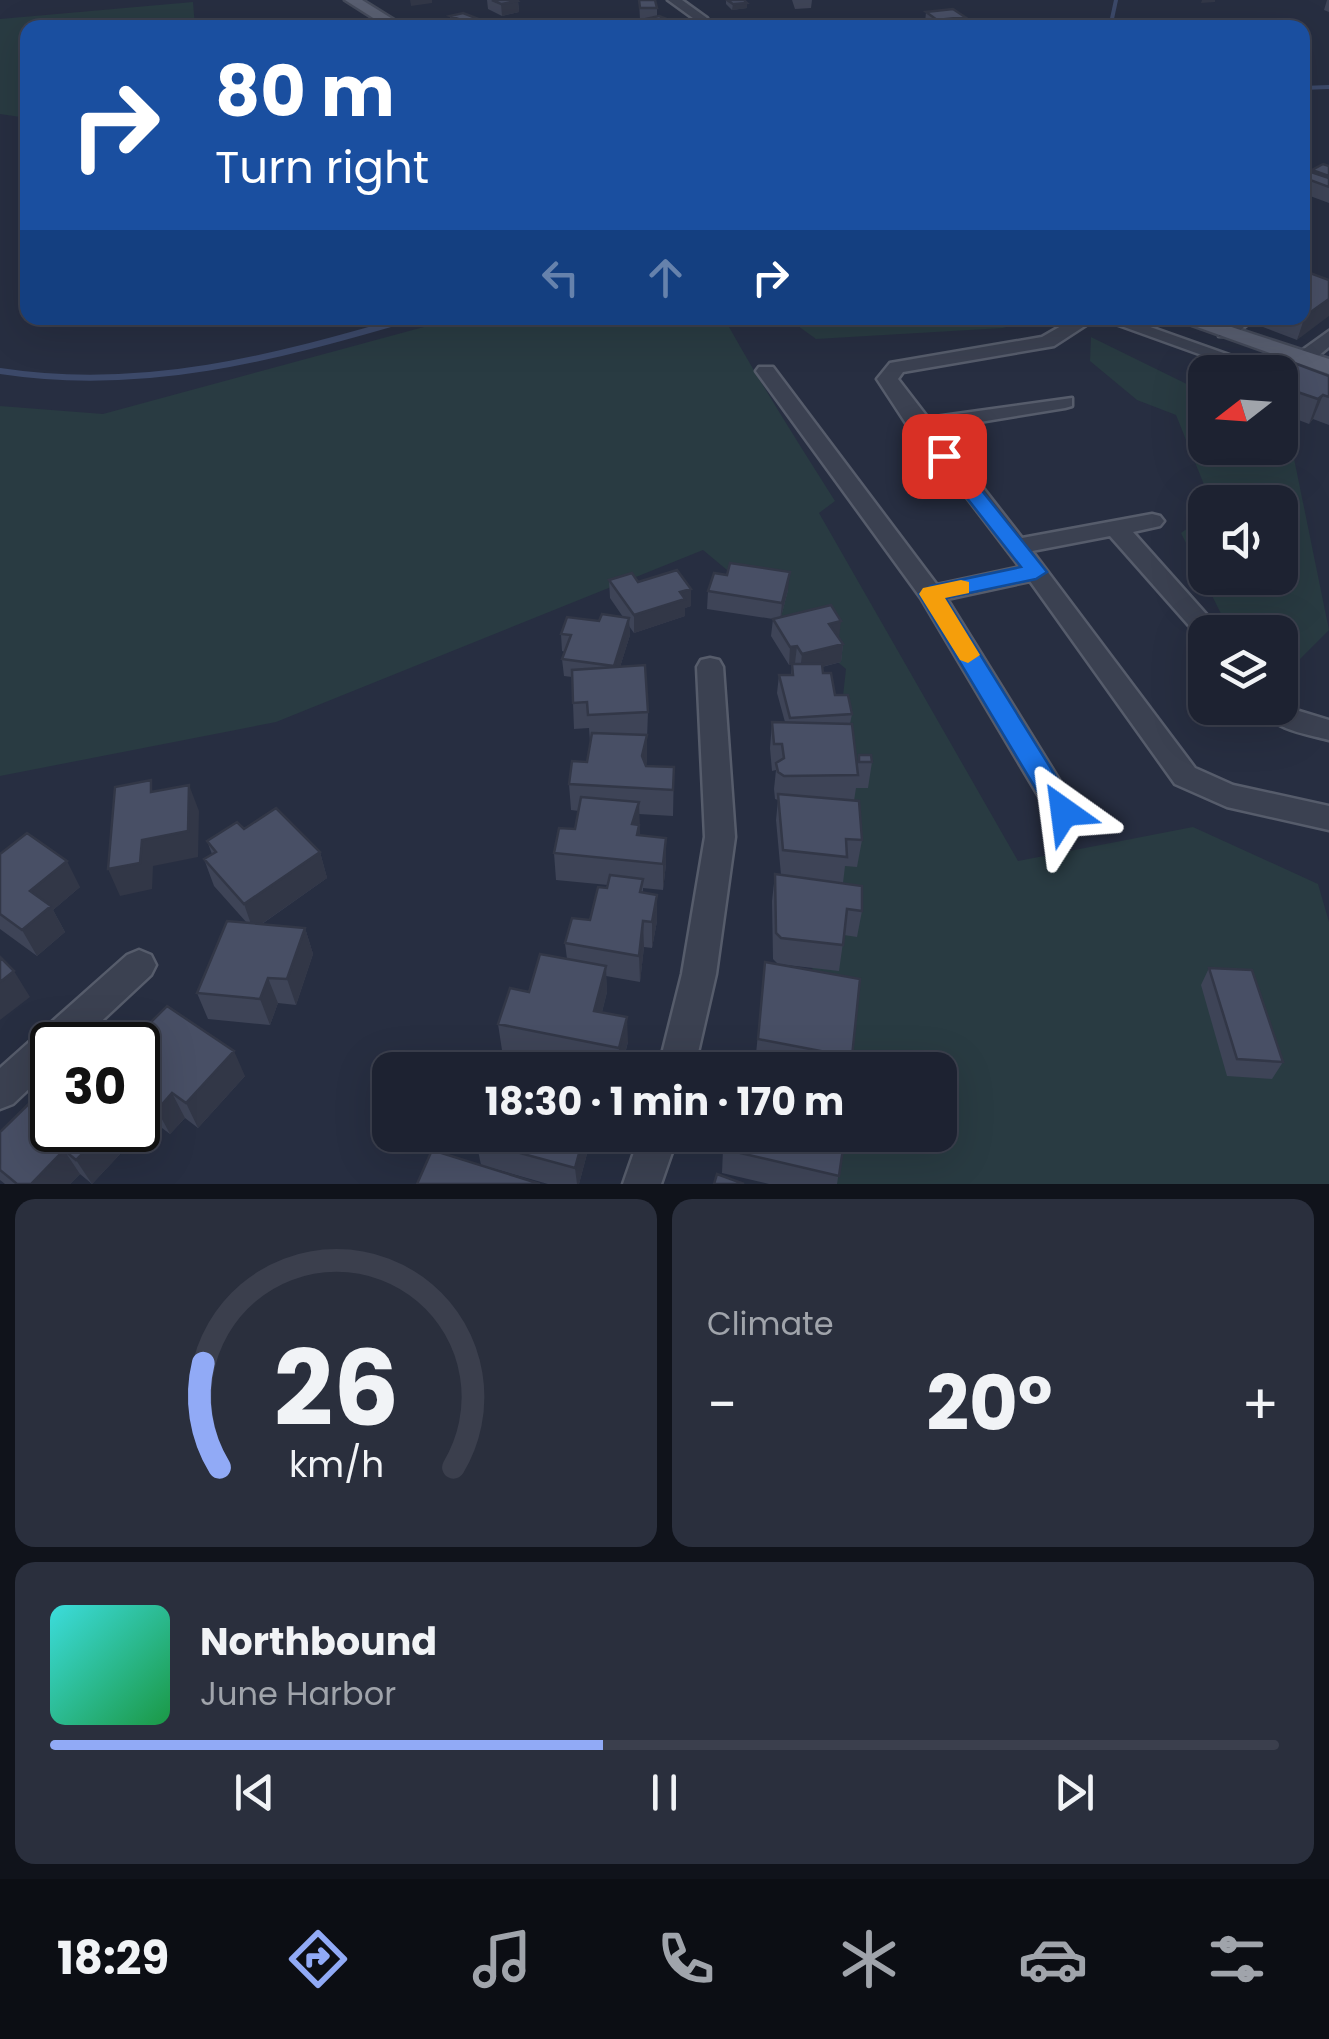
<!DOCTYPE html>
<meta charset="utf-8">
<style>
:root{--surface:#1d2231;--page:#2a2f3d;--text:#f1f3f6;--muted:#a0a4ab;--line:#3b3f4d;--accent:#91aaf6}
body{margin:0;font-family:Poppins,sans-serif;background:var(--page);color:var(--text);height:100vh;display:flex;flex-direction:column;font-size:38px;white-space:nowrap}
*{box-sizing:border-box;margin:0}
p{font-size:32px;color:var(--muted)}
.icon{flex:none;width:55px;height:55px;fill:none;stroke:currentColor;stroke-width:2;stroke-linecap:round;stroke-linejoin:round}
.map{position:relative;height:1184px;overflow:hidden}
.sheet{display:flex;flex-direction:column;gap:15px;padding:15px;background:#10131b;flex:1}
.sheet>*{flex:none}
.hud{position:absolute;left:20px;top:20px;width:1290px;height:305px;border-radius:20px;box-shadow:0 10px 40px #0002,0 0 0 2px var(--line);background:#1a4fa0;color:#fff;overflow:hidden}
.needle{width:65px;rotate:253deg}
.buttons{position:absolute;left:1188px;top:355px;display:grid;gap:20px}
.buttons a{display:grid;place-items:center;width:110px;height:110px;border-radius:20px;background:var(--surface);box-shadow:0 10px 40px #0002,0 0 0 2px var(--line);font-size:50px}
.speed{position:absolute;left:30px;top:1022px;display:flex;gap:20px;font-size:50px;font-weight:700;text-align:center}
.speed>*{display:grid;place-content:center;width:130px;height:130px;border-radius:50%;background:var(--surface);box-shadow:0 10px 40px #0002,0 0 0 2px var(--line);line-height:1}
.speed .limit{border:5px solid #111;border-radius:15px;background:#fff;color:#111}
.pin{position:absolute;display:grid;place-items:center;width:85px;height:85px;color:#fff;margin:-42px;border-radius:20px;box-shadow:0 5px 15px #0006}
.me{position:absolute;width:110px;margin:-55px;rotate:329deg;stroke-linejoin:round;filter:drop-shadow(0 0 8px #0008)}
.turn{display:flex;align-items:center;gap:35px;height:210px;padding:0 30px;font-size:45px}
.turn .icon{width:130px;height:130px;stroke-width:2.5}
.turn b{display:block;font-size:70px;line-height:85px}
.lanes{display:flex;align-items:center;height:95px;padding:0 30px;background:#0003;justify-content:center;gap:50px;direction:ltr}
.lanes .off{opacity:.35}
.big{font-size:75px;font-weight:700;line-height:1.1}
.sheet .card{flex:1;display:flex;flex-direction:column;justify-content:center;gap:15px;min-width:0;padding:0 35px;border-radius:20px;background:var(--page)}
.sheet .dial{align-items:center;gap:0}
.dial svg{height:260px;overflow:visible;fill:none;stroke:var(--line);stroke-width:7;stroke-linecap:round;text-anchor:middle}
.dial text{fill:var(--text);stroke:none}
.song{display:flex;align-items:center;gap:30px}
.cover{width:120px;height:120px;border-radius:15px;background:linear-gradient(135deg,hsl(180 70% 55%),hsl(140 70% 35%))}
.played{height:10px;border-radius:5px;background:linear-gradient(90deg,var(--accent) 45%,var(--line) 45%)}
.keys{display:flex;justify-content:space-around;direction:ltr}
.heat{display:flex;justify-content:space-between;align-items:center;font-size:55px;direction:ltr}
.sheet .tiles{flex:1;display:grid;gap:15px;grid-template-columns:1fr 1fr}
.card:last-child{grid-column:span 2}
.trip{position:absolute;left:372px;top:1052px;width:585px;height:100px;border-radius:20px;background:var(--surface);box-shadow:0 10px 40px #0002,0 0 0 2px var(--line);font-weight:700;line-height:100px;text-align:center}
.tab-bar{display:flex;height:160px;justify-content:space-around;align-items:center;background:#0c0e14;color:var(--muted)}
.tab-bar .icon{width:70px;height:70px}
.tab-bar .active{color:var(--accent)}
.tab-bar b{font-size:45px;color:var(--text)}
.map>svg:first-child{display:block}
.green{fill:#293b42}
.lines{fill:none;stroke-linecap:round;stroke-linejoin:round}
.stream-far1{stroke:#3c4969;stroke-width:4}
.stream{stroke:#3c4969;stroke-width:6}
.minor-casing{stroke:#565c6b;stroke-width:5}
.major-casing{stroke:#444a5a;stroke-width:5}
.minor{fill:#3b4151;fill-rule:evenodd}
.major{fill:#595f71;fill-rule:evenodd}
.wall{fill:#3e4457}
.shaded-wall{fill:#323747}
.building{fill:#484f65;stroke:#323747;stroke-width:2.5}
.route{fill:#1a73e8;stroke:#114b97;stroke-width:2.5}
.slow{fill:#f59e0b}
</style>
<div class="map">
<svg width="1329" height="1184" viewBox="0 0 1329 1184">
<rect width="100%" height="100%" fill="#272e41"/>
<!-- green -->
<path class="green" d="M193 2 195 27 28 28 27 118 0 114V19Z
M457 318H724C757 378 797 441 835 501L819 513 1018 861 1193 827 1318 884 1329 922V1184H788L794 1135H940V1070H801L846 669 703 550 276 722 0 776V406L103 414Z
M787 318H1038L1003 328 816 339Z
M1091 337 1205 393V448H1280V429L1289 434 1329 630 1282 677 1280 632H1230L1181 533 1205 516V578H1280V502H1211L1176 415 1137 400 1090 361Z"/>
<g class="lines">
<!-- stream-far1 -->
<path class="stream-far1" d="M1110 28 1116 0
M1302 88 1329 87"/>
<!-- stream -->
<path class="stream" d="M0 371C143 393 274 358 411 318"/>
<defs>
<path id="minor" d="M668 0H682L707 18 697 21Z
M1075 318H1097L1054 346 903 372 898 379 928 418 1072 398V406L1065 408 937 429 1022 538 1152 514 1160 516 1164 521 1160 526 1133 532 1222 632H1205V640L1200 638 1110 536 1032 551 1195 768 1233 785 1329 806V830L1227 807 1175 784 1030 581 947 599 1079 812 1075 820 1064 824 1053 820 921 598 756 371 759 367H773L937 585 1020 567 917 432 911 431 877 379 890 363 1042 337Z
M1099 318H1125L1277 372H1249Z
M1234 318H1255L1233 336H1219V328Z
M1329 331V347L1311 362H1297V354Z
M710 658 719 660 723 667 735 837 716 974 694 1070H658L682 974 705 837 697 667 701 660Z
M1280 699 1299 711 1329 720V740C1307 734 1273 730 1261 708H1280Z
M139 950 151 955 156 965 151 975 76 1045H52V1067L13 1104 0 1109V1068L127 955Z
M640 1135H678L661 1184H623Z"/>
<path id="major" d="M345 0H362L407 28H389Z
M1172 318H1204L1329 359V374Z"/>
</defs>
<!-- minor casing -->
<use href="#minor" class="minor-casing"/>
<!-- major casing -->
<use href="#major" class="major-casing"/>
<!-- minor -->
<use href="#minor" class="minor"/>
<!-- major -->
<use href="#major" class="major"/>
</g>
<!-- wall -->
<path class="wall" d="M487 0H517L518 1 519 12 502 16 488 9Z
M639 0 657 8V17L679 28H646V19L640 20Z
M726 0H744L747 8 732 10 726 4Z
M792 0H812L811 8 795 9Z
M1327 0H1329V12L1324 10Z
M926 12 965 17 963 28H930L925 23Z
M450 16 482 28H452Z
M1329 166V203L1302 193V173Z
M1302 270 1329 280 1297 340 1263 327 1266 318H1302Z
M1280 372 1329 376V425L1313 419 1309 424 1280 413Z
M609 580 638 582 691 606 685 608V616L634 633 629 626 630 635 620 667 648 712 646 766 674 767 673 816 639 814V836L666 864 663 890 643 888V893L657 921 652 948 644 947 640 982 606 976 607 992 602 1012 628 1042 621 1070H607L502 1050 498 1024 529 992 567 959 565 943 590 920 608 885 556 880 554 853 575 829 579 811 571 810 569 784 587 762 590 742 589 728 574 729 572 677 564 676 562 659 565 652 562 651 561 634 599 621 623 617 610 598Z
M788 590 781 617 839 638 843 644 841 662 822 667 823 673 835 695 852 714 850 724 857 765 859 755 872 762 868 788H856L854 801 862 840 857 867 845 866 843 883 862 911 857 937 844 935 839 971 778 964 773 959 772 901 775 874 781 875 776 820 778 800 775 799 774 789 776 770 772 771 770 748 772 722H785L777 693 779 675H791L792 664H795V663L789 665 771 636 773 619 707 609 708 591Z
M244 829 320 852 327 878 262 924 305 928 313 954 296 1005 278 1003 270 1025 208 1019 197 993 247 923 214 886 204 859 212 854 207 841Z
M0 854 80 887 53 910 65 932 37 956 0 929Z
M765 962 852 1057 850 1070H787L755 1064Z
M1209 968 1283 1062 1272 1079 1227 1076 1201 985Z
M138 1045 245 1076 198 1128 185 1118 170 1134 138 1110Z
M52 1130H108L122 1152 92 1184 80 1174 70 1184H5L0 1180V1132Z
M592 1135 579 1184H548L481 1165 476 1141Z
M845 1135 837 1184H769L722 1173 723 1149Z"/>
<!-- shaded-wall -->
<path class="shaded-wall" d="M410 0H432V3L411 6Z
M1202 0H1215V2L1201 3Z
M518 1 519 12 502 16 501 4Z
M747 3V8L732 10 733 4Z
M965 17 963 28H936L937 20Z
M481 20 482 28H469V23Z
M1329 299V316L1297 340 1305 316Z
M1323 395 1313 419 1309 424 1318 399Z
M790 572 788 590 780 621 782 603Z
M691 589V606L685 608V616L634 633V615L680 592Z
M629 618 630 635 615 683 614 666Z
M841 621 839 638 829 624Z
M843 644 841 662 800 672 802 654Z
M797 646 795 663 789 665 790 647Z
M647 735V762L642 783V756Z
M189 785 199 811 198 857 153 866 152 889 120 896 108 869 142 840Z
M639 802 640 829V851L632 824Z
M666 838V864L663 890V864Z
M320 852 327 878 253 930 244 904Z
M67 861 80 887 53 910 65 932 37 956 22 930 30 891Z
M657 895V921L652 948V922Z
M643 921 644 947 640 982 639 956Z
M305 928 313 954 296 1005 287 979Z
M606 966 607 992 596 1036 594 1011Z
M14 971 30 997 0 1020V982Z
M268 978 278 1003 270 1025 260 999Z
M627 1017 628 1042 620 1070 619 1048Z
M234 1051 245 1076 198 1128 186 1103Z
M172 1093 185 1118 170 1134 157 1110Z
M105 1130H108L122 1152 92 1184 76 1160Z
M584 1135H592L579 1184H577L575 1168Z
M64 1150 80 1174 70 1184H31Z"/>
<!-- building -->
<path class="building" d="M492 0H517L518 1 501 4Z
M639 0H655L657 8H640Z
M727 0H744L747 3 733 4Z
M953 9 965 17 937 20 926 12Z
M463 13 481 20 469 23 450 16Z
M659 16 679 24 665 28 646 19Z
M977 22 989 28H971L966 23Z
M1323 164 1329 166V176L1312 170Z
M1308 171 1329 178V187L1302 177V173Z
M1302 270 1329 280V299L1305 316 1302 315Z
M1286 360 1329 376V397L1323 395 1318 399 1280 386V372H1275Z
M730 563 790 572 782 603 708 591 714 573 727 575Z
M677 570 691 589 680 592 685 599 634 615 609 580 632 573 638 582Z
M831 605 841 621 829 624 843 644 802 654 797 646 790 647 773 619Z
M602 614 629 618 614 666 562 659 571 635 561 634 567 617 599 621Z
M792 664H822L823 673H831L835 695H848L852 714 790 718 779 675H793Z
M645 665 648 712 588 715 587 702 573 703 572 670Z
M772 722 852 724 858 775 784 776 778 772 776 763 784 758 782 744H774Z
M592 733 647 735 642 756 646 766 674 767 673 790 569 784 572 761 587 762Z
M859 755H871L872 762H859Z
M151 780V792L189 785 188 831 142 840 140 863 108 869 115 787Z
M778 794 859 801 862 840 846 839 847 857 783 850Z
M581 797 639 802 632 824 639 825 637 835 666 838 663 864 554 853 559 828 575 829Z
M276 808 320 852 244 904 204 859 216 852 207 841 237 822 244 829Z
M27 833 67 861 30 891 51 906 22 930 0 914V854Z
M775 874 862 886V911L847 909 843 945 781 938 776 933Z
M610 875 643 879 640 892 657 895 652 922 643 921 639 956 565 943 572 918 590 920 598 887 607 888Z
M227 921 305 928 287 979 268 978 260 999 197 993Z
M540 954 606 966 594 1011 627 1017 619 1048 498 1024 510 988 529 992Z
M0 957 14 971 0 982Z
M765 962 860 979 852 1057 758 1039Z
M1209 968 1252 970 1283 1062 1237 1059Z
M167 1006 234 1051 186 1103 172 1093 157 1110 138 1096V1045H128Z
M527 1062 561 1070H524Z
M48 1085 52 1088V1130H105L76 1160 64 1150 31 1184H17L0 1170V1132Z
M478 1135H584L575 1168 476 1141Z
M726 1135H845L839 1176 723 1149Z
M432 1150 540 1184H417Z
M717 1174 744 1184H714Z"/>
<!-- route -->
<path class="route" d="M944 451 951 452 1047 572 1036 579 945 598 1073 804 1077 812 1073 819H1054L919 594 931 586 1021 567 934 456Z"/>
<!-- slow -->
<path class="slow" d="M961 580 969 582V593L945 598 980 655 968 663 960 660 919 594 923 588Z"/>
</svg>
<div class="buttons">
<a><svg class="needle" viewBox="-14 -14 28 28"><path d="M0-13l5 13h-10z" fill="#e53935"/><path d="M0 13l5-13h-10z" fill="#a0a4ab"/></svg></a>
<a><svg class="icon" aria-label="sound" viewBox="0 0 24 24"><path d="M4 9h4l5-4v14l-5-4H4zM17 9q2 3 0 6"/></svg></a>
<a><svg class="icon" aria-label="layers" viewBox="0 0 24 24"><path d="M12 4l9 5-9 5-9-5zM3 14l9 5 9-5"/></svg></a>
</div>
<div class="speed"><div class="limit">30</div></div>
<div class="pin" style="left:944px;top:456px;background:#d93025"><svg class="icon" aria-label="arrive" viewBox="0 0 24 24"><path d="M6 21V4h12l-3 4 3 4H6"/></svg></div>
<svg class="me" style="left:1064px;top:812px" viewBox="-20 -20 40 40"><path d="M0-17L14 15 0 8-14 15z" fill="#1a73e8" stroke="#fff" stroke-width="4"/></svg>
<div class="trip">18:30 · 1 min · 170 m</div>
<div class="hud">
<div class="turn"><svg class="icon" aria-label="right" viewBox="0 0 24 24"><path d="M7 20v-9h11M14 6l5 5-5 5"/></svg><div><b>80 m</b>Turn right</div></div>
<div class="lanes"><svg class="icon off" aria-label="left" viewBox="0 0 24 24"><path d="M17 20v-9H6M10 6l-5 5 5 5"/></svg><svg class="icon off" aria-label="ahead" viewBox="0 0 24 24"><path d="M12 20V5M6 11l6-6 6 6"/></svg><svg class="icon" aria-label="right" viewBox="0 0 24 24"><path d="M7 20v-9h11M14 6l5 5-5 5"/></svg></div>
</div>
</div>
<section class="sheet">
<div class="tiles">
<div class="card dial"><svg viewBox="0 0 100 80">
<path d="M14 69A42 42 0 1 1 86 69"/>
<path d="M14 69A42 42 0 0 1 9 37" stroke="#91aaf6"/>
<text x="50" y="56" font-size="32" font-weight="700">26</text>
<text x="50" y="72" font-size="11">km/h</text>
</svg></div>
<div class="card"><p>Climate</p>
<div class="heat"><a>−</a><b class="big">20°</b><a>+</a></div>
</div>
<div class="card">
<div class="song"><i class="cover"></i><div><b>Northbound</b><p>June Harbor</p></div></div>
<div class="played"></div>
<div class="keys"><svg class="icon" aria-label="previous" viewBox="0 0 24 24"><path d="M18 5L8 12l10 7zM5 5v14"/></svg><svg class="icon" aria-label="pause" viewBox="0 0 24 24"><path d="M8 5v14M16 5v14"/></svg><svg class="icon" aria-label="next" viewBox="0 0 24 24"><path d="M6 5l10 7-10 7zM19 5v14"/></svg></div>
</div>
</div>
</section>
<nav class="tab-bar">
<b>18:29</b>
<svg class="icon active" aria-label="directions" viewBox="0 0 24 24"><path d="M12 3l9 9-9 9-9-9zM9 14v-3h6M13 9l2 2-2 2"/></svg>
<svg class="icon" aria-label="music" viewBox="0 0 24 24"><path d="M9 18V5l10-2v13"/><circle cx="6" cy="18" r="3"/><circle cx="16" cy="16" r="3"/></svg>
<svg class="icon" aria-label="phone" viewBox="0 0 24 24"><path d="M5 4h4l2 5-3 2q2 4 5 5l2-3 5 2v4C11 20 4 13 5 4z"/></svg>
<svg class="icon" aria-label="climate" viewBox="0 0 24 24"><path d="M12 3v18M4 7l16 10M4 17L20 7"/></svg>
<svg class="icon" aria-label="car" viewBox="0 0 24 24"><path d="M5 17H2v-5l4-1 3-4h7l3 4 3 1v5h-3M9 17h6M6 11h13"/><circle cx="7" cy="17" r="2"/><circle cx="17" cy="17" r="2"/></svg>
<svg class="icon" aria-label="filters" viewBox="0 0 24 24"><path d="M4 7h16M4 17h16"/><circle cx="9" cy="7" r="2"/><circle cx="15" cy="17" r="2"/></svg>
</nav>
